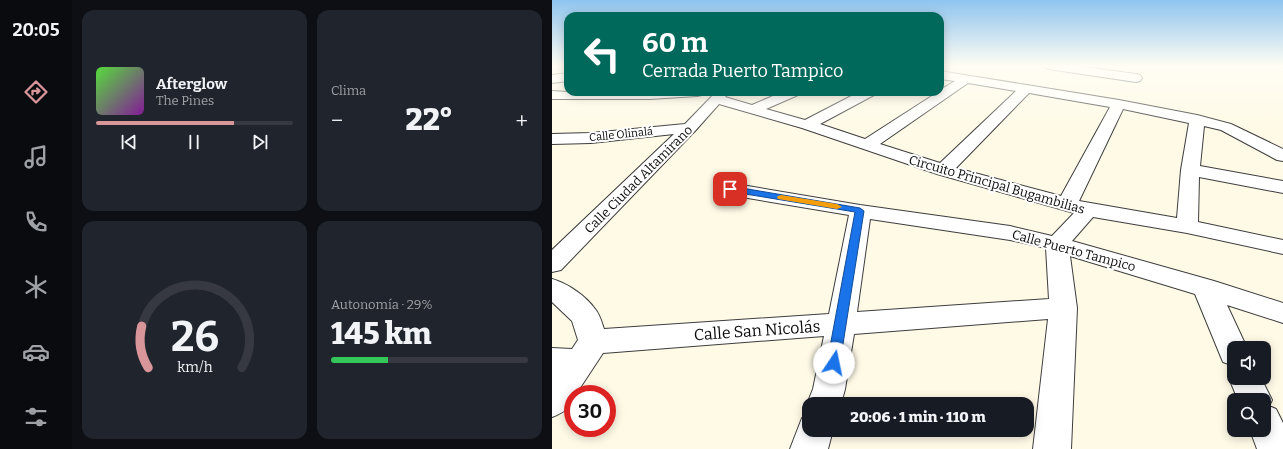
<!DOCTYPE html>
<html lang="es">
<meta charset="utf-8">
<style>
:root{--surface:#171b24;--page:#20242c;--text:#f1f3f6;--muted:#9ea1a6;--line:#363941;--accent:#d8959a}
body{margin:0;font-family:Bitter,serif;background:var(--page);color:var(--text);height:100vh;display:flex;flex-direction:column;font-size:15px;white-space:nowrap}
*{box-sizing:border-box;margin:0}
p{font-size:13px;color:var(--muted)}
.icon{flex:none;width:22px;height:22px;fill:none;stroke:currentColor;stroke-width:2;stroke-linecap:round;stroke-linejoin:round}
.map{position:relative;flex:1;overflow:hidden}
.side{display:flex;flex-direction:column;gap:10px;padding:10px;background:#0d0f14;width:480px}
.side>*{flex:none}
.banner{position:absolute;left:12px;top:12px;width:380px;height:84px;border-radius:12px;box-shadow:0 2px 10px #0003;background:#00695c;color:#fff;overflow:hidden}
.tools{position:absolute;left:675px;top:341px;display:grid;gap:8px}
.tools a{display:grid;place-items:center;width:44px;height:44px;border-radius:8px;background:var(--surface);box-shadow:0 2px 10px #0003;font-size:20px}
.speed{position:absolute;left:12px;top:385px;display:flex;gap:8px;font-size:20px;font-weight:700;text-align:center}
.speed>*{display:grid;place-content:center;width:52px;height:52px;border-radius:50%;background:var(--surface);box-shadow:0 2px 10px #0003;line-height:1}
.speed .limit{border:6px solid #d22;background:#fff;color:#111}
.pin{position:absolute;display:grid;place-items:center;width:34px;height:34px;color:#fff;margin:-17px;border-radius:8px;box-shadow:0 2px 6px #0006}
.me{position:absolute;width:44px;margin:-22px;rotate:11deg;stroke-linejoin:round;filter:drop-shadow(0 0 3px #0008)}
.turn{display:flex;align-items:center;gap:14px;height:84px;padding:0 12px;font-size:18px}
.turn .icon{width:52px;height:52px;stroke-width:2.5}
.turn b{display:block;font-size:28px;line-height:34px}
.big{font-size:30px;font-weight:800;line-height:1.1}
.side .widget{flex:1;display:flex;flex-direction:column;justify-content:center;gap:6px;min-width:0;padding:0 14px;border-radius:12px;background:var(--page)}
.side .dial{align-items:center;gap:0}
.dial svg{height:104px;overflow:visible;fill:none;stroke:var(--line);stroke-width:7;stroke-linecap:round;text-anchor:middle}
.dial text{fill:var(--text);stroke:none}
.song{display:flex;align-items:center;gap:12px}
.cover{width:48px;height:48px;border-radius:6px;background:linear-gradient(135deg,hsl(110 70% 55%),hsl(290 70% 35%))}
.played{height:4px;border-radius:2px;background:linear-gradient(90deg,var(--accent) 70%,var(--line) 70%)}
.keys{display:flex;justify-content:space-around;direction:ltr}
.heat{display:flex;justify-content:space-between;align-items:center;font-size:22px;direction:ltr}
.charge{height:6px;border-radius:3px;background:linear-gradient(90deg,#34c759 29%,var(--line) 0)}
.side .tiles{flex:1;display:grid;gap:10px;grid-template-columns:repeat(2,1fr)}
.trip{position:absolute;left:250px;top:397px;width:232px;height:40px;border-radius:12px;background:var(--surface);box-shadow:0 2px 10px #0003;font-weight:800;line-height:40px;text-align:center}
main{display:flex;flex:1;min-height:0}
.menu{display:flex;flex-direction:column;width:72px;justify-content:space-around;align-items:center;background:#090b0e;color:var(--muted)}
.menu .icon{width:28px;height:28px}
.menu .active{color:var(--accent)}
.menu b{font-size:18px;color:var(--text)}
.map>svg:first-child{display:block}
.lines{fill:none;stroke-linecap:round;stroke-linejoin:round}
.minor-casing{stroke:#3d3d3d;stroke-width:2}
.minor{fill:#fff;fill-rule:evenodd}
.route{fill:#1a73e8;stroke:#114b97}
.slow{fill:#f59e0b}
.labels{text-anchor:middle;stroke-width:4;stroke-linejoin:round;paint-order:stroke}
.far-street-label{font-size:11px;fill:#0a0a0a;stroke:#fff}
.street-label{font-size:13px;fill:#0a0a0a;stroke:#fff}
.near-street-label{font-size:16px;fill:#0a0a0a;stroke:#fff}
</style>
<main>
<nav class="menu">
<b>20:05</b>
<svg class="icon active" aria-label="directions" viewBox="0 0 24 24"><path d="M12 3l9 9-9 9-9-9zM9 14v-3h6M13 9l2 2-2 2"/></svg>
<svg class="icon" aria-label="music" viewBox="0 0 24 24"><path d="M9 18V5l10-2v13"/><circle cx="6" cy="18" r="3"/><circle cx="16" cy="16" r="3"/></svg>
<svg class="icon" aria-label="phone" viewBox="0 0 24 24"><path d="M5 4h4l2 5-3 2q2 4 5 5l2-3 5 2v4C11 20 4 13 5 4z"/></svg>
<svg class="icon" aria-label="climate" viewBox="0 0 24 24"><path d="M12 3v18M4 7l16 10M4 17L20 7"/></svg>
<svg class="icon" aria-label="car" viewBox="0 0 24 24"><path d="M5 17H2v-5l4-1 3-4h7l3 4 3 1v5h-3M9 17h6M6 11h13"/><circle cx="7" cy="17" r="2"/><circle cx="17" cy="17" r="2"/></svg>
<svg class="icon" aria-label="filters" viewBox="0 0 24 24"><path d="M4 7h16M4 17h16"/><circle cx="9" cy="7" r="2"/><circle cx="15" cy="17" r="2"/></svg>
</nav>
<section class="side">
<div class="tiles">
<div class="widget">
<div class="song"><i class="cover"></i><div><b>Afterglow</b><p>The Pines</p></div></div>
<div class="played"></div>
<div class="keys"><svg class="icon" aria-label="previous" viewBox="0 0 24 24"><path d="M18 5L8 12l10 7zM5 5v14"/></svg><svg class="icon" aria-label="pause" viewBox="0 0 24 24"><path d="M8 5v14M16 5v14"/></svg><svg class="icon" aria-label="next" viewBox="0 0 24 24"><path d="M6 5l10 7-10 7zM19 5v14"/></svg></div>
</div>
<div class="widget"><p>Clima</p>
<div class="heat"><a>−</a><b class="big">22°</b><a>+</a></div>
</div>
<div class="widget dial"><svg viewBox="0 0 100 80">
<path d="M14 69A42 42 0 1 1 86 69"/>
<path d="M14 69A42 42 0 0 1 9 37" stroke="#d8959a"/>
<text x="50" y="56" font-size="32" font-weight="700">26</text>
<text x="50" y="72" font-size="11">km/h</text>
</svg></div>
<div class="widget"><p>Autonomía · 29%</p><b class="big">145 km</b><div class="charge"></div></div>
</div>
</section>
<div class="map">
<svg width="731" height="449" viewBox="0 0 731 449">
<rect width="100%" height="100%" fill="#fffae6"/>
<g class="lines">
<defs>
<path id="minor" d="M491 66H525L584 74 588 75 590 78 588 81 584 82 496 69Z
M388 71 567 100 645 115 679 124 731 149V161L725 160 669 130 652 126 648 166 731 181V193L647 177 646 222 731 240V254L635 233 541 217 520 241 662 281 731 303V323L675 305 695 348H682V366L671 362 643 294 518 256 525 308 519 449H481L496 319 302 334 293 389 289 404H257V408L255 404 261 389 272 336 51 353 24 394H21C21 407 11 413 0 417V348L20 349 26 340 20 321 0 302V279C15 283 34 296 43 309 48 315 50 323 52 329L277 314 297 215 178 195 171 193 168 189 171 185 178 183 308 205 458 226 500 236 522 213 385 174 250 128 167 104 143 131 9 270 0 272V250L122 134 39 143 0 144V134L39 133 133 124 164 92H178L173 97 200 105 230 92H248L246 95 214 109 253 120 307 92H324L322 95 268 124 313 139 386 92H388V90L403 81 388 79ZM416 83 464 91 388 163 328 144ZM477 93 558 107 509 196 404 168ZM571 109 637 123 629 170 625 218 527 201ZM318 219 458 240 494 248 497 299 305 312Z
M16 73V81L0 83V75Z
M0 91 16 92H152L150 95 145 96 98 99H0Z
M682 368V378H709L720 400 717 406 724 409 731 423V449H705L698 430H712V400H686L677 378Z
M257 415V430H281L276 449H238L250 418Z"/>
</defs>
<!-- minor casing -->
<use href="#minor" class="minor-casing"/>
<!-- minor -->
<use href="#minor" class="minor"/>
</g>
<!-- sky -->
<linearGradient id="sky" x2="0" y2="1"><stop stop-color="#8fc4ee"/><stop offset="0.51" stop-color="#fffdf4"/><stop offset="1" stop-color="#fffdf4" stop-opacity="0"/></linearGradient>
<rect width="731" height="129" fill="url(#sky)"/>
<!-- route -->
<path class="route" d="M178 186 308 208 312 211 288 363 286 367 282 369 277 367 275 363 303 212 175 191 174 189Z"/>
<!-- slow -->
<path class="slow" d="M229 195 285 204 290 207 285 209 226 199 225 197 226 196Z"/>
<g class="labels">
<!-- far-street labels -->
<g class="far-street-label">
<text transform="translate(69 134) rotate(-6)" y="4">Calle Olinalá</text>
</g>
<!-- street labels -->
<g class="street-label">
<text transform="translate(86 179) rotate(-45)" y="5">Calle Ciudad Altamirano</text>
<text transform="translate(445 184) rotate(16)" y="5">Circuito Principal Bugambilias</text>
<text transform="translate(522 250) rotate(15)" y="5">Calle Puerto Tampico</text>
</g>
<!-- near-street labels -->
<g class="near-street-label">
<text transform="translate(205 330) rotate(-4)" y="6">Calle San Nicolás</text>
</g>
</g>
</svg>
<div class="tools">
<a><svg class="icon" aria-label="sound" viewBox="0 0 24 24"><path d="M4 9h4l5-4v14l-5-4H4zM17 9q2 3 0 6"/></svg></a>
<a><svg class="icon" aria-label="search" viewBox="0 0 24 24"><circle cx="10" cy="10" r="6"/><path d="M15 15l6 6"/></svg></a>
</div>
<div class="speed"><div class="limit">30</div></div>
<div class="pin" style="left:178px;top:189px;background:#d93025"><svg class="icon" aria-label="arrive" viewBox="0 0 24 24"><path d="M6 21V4h12l-3 4 3 4H6"/></svg></div>
<svg class="me" style="left:282px;top:363px" viewBox="-20 -20 40 40"><circle r="19" fill="#fff"/><path d="M0-13L10 11 0 6-10 11z" fill="#1a73e8"/></svg>
<div class="trip">20:06 · 1 min · 110 m</div>
<div class="banner">
<div class="turn"><svg class="icon" aria-label="left" viewBox="0 0 24 24"><path d="M17 20v-9H6M10 6l-5 5 5 5"/></svg><div><b>60 m</b>Cerrada Puerto Tampico</div></div>
</div>
</div>
</main>
